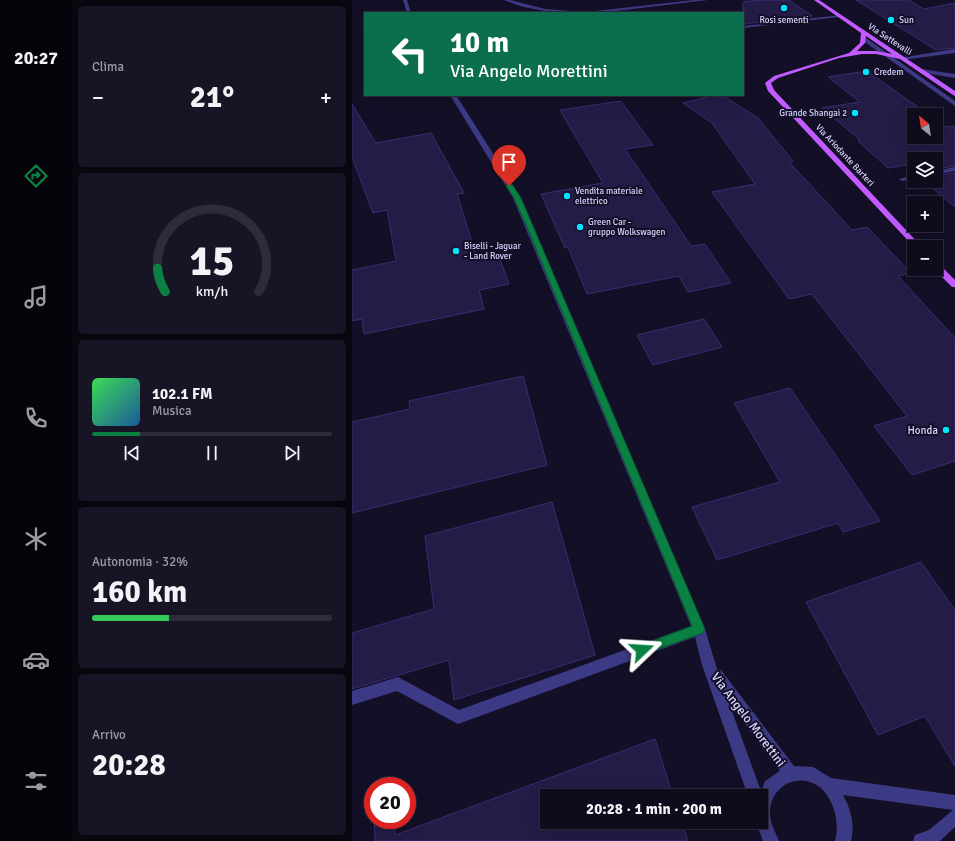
<!DOCTYPE html>
<html lang="it">
<meta charset="utf-8">
<style>
:root{--surface:#0e0b1c;--page:#171425;--text:#f1f3f6;--muted:#9b9ba3;--line:#2e2b3b;--accent:#0b8043}
body{margin:0;font-family:Signika,sans-serif;background:var(--page);color:var(--text);height:100vh;display:flex;flex-direction:column;font-size:15px;white-space:nowrap}
*{box-sizing:border-box;margin:0}
p{font-size:13px;color:var(--muted)}
.icon{flex:none;width:22px;height:22px;fill:none;stroke:currentColor;stroke-width:2;stroke-linecap:round;stroke-linejoin:round}
.map{position:relative;flex:1;overflow:hidden}
.drawer{display:flex;flex-direction:column;gap:6px;padding:6px;background:#08060f;width:280px}
.drawer>*{flex:none}
.top-card{position:absolute;left:12px;top:12px;width:380px;height:84px;border-radius:0px;box-shadow:0 4px 16px #0002,0 0 0 1px var(--line);background:#0b6e4f;color:#fff;overflow:hidden}
.needle{width:26px;rotate:330deg}
.buttons{position:absolute;left:555px;top:108px;display:grid;gap:8px}
.buttons a{display:grid;place-items:center;width:36px;height:36px;border-radius:0px;background:var(--surface);box-shadow:0 4px 16px #0002,0 0 0 1px var(--line);font-size:20px}
.speed{position:absolute;left:12px;top:777px;display:flex;gap:8px;font-size:20px;font-weight:700;text-align:center}
.speed>*{display:grid;place-content:center;width:52px;height:52px;border-radius:50%;background:var(--surface);box-shadow:0 4px 16px #0002,0 0 0 1px var(--line);line-height:1}
.speed .limit{border:6px solid #d22;background:#fff;color:#111}
.pin{position:absolute;display:grid;place-items:center;width:34px;height:34px;color:#fff;margin:-41px -17px;border-radius:50% 50% 50% 0;rotate:-45deg;box-shadow:0 0 4px #0007}
.pin .icon{rotate:45deg}
.me{position:absolute;width:44px;margin:-22px;rotate:70deg;stroke-linejoin:round;filter:drop-shadow(0 0 3px #0008)}
.turn{display:flex;align-items:center;gap:14px;height:84px;padding:0 20px;font-size:18px}
.turn .icon{width:52px;height:52px;stroke-width:2.5}
.turn b{display:block;font-size:28px;line-height:34px}
.big{font-size:30px;font-weight:700;line-height:1.1}
.drawer .card{flex:1;display:flex;flex-direction:column;justify-content:center;gap:6px;min-width:0;padding:0 14px;border-radius:6px;background:var(--page)}
.drawer .dial{align-items:center;gap:0}
.dial svg{height:104px;overflow:visible;fill:none;stroke:var(--line);stroke-width:7;stroke-linecap:round;text-anchor:middle}
.dial text{fill:var(--text);stroke:none}
.song{display:flex;align-items:center;gap:12px}
.cover{width:48px;height:48px;border-radius:6px;background:linear-gradient(135deg,hsl(130 70% 55%),hsl(210 70% 35%))}
.played{height:4px;border-radius:2px;background:linear-gradient(90deg,var(--accent) 20%,var(--line) 20%)}
.keys{display:flex;justify-content:space-around;direction:ltr}
.heat{display:flex;justify-content:space-between;align-items:center;font-size:22px;direction:ltr}
.charge{height:6px;border-radius:3px;background:linear-gradient(90deg,#34c759 32%,var(--line) 0)}
.trip{position:absolute;left:188px;top:789px;width:228px;height:40px;border-radius:0px;background:var(--surface);box-shadow:0 4px 16px #0002,0 0 0 1px var(--line);font-weight:700;line-height:40px;text-align:center}
main{display:flex;flex:1;min-height:0}
.dock{display:flex;flex-direction:column;width:72px;justify-content:space-around;align-items:center;background:#06040b;color:var(--muted)}
.dock .icon{width:28px;height:28px}
.dock .on{color:var(--accent)}
.dock b{font-size:18px;color:var(--text)}
.map>svg:first-child{display:block}
.building{fill:#241b47;stroke:#3b2d73}
.lines{fill:none;stroke-linecap:round;stroke-linejoin:round}
.minor{fill:#3d3a85;fill-rule:evenodd}
.major{fill:#c25bff;fill-rule:evenodd}
.route{fill:#0b8043;stroke:#07532c}
.poi-dot{fill:#00e5ff;stroke:#130f26;stroke-width:1.5}
.labels{text-anchor:middle;stroke-width:4;stroke-linejoin:round;paint-order:stroke}
.far-poi-label{font-size:9px;fill:#d9d4ff;stroke:#130f26;text-anchor:start}
.far-street-label{font-size:9px;fill:#d9d4ff;stroke:#130f26}
.poi-label{font-size:11px;fill:#d9d4ff;stroke:#130f26;text-anchor:end}
.near-street-label{font-size:13px;fill:#d9d4ff;stroke:#130f26}
</style>
<main>
<nav class="dock">
<b>20:27</b>
<svg class="icon on" aria-label="directions" viewBox="0 0 24 24"><path d="M12 3l9 9-9 9-9-9zM9 14v-3h6M13 9l2 2-2 2"/></svg>
<svg class="icon" aria-label="music" viewBox="0 0 24 24"><path d="M9 18V5l10-2v13"/><circle cx="6" cy="18" r="3"/><circle cx="16" cy="16" r="3"/></svg>
<svg class="icon" aria-label="phone" viewBox="0 0 24 24"><path d="M5 4h4l2 5-3 2q2 4 5 5l2-3 5 2v4C11 20 4 13 5 4z"/></svg>
<svg class="icon" aria-label="climate" viewBox="0 0 24 24"><path d="M12 3v18M4 7l16 10M4 17L20 7"/></svg>
<svg class="icon" aria-label="car" viewBox="0 0 24 24"><path d="M5 17H2v-5l4-1 3-4h7l3 4 3 1v5h-3M9 17h6M6 11h13"/><circle cx="7" cy="17" r="2"/><circle cx="17" cy="17" r="2"/></svg>
<svg class="icon" aria-label="filters" viewBox="0 0 24 24"><path d="M4 7h16M4 17h16"/><circle cx="9" cy="7" r="2"/><circle cx="15" cy="17" r="2"/></svg>
</nav>
<section class="drawer">
<div class="card"><p>Clima</p>
<div class="heat"><a>−</a><b class="big">21°</b><a>+</a></div>
</div>
<div class="card dial"><svg viewBox="0 0 100 80">
<path d="M14 69A42 42 0 1 1 86 69"/>
<path d="M14 69A42 42 0 0 1 8 51" stroke="#0b8043"/>
<text x="50" y="56" font-size="32" font-weight="700">15</text>
<text x="50" y="72" font-size="11">km/h</text>
</svg></div>
<div class="card">
<div class="song"><i class="cover"></i><div><b>102.1 FM</b><p>Musica</p></div></div>
<div class="played"></div>
<div class="keys"><svg class="icon" aria-label="previous" viewBox="0 0 24 24"><path d="M18 5L8 12l10 7zM5 5v14"/></svg><svg class="icon" aria-label="pause" viewBox="0 0 24 24"><path d="M8 5v14M16 5v14"/></svg><svg class="icon" aria-label="next" viewBox="0 0 24 24"><path d="M6 5l10 7-10 7zM19 5v14"/></svg></div>
</div>
<div class="card"><p>Autonomia · 32%</p><b class="big">160 km</b><div class="charge"></div></div>
<div class="card"><p>Arrivo</p><b class="big">20:28</b></div>
</section>
<div class="map">
<svg width="603" height="841" viewBox="0 0 603 841">
<rect width="100%" height="100%" fill="#130f26"/>
<!-- building -->
<path class="building" d="M409 0H437L460 16 391 24V2Z
M504 0H557L572 9 603 3V48L584 50Z
M515 71 577 115H562V137H584V120L594 127 603 126V166L584 169V159H562V172L554 165 536 168 506 141 508 140 470 108 508 102 476 77Z
M364 95H370L406 118 441 161 437 162 500 230 515 227 559 273 546 276 603 338V461L560 475 522 426 555 416 460 294 437 299 360 192 403 184 360 123 331 103Z
M269 101 301 145 273 149 339 246 353 244 379 283 336 292 327 276 235 294 216 247 213 248 189 194 251 183 208 110Z
M0 104 24 143 79 133 112 193 105 194 125 258 146 254 157 284 127 290 132 309 12 334 10 319 0 321V270L44 261 35 210 21 213 0 157Z
M603 173V207L572 181H584V176Z
M352 319 370 347 301 365 285 335Z
M171 376 195 465 0 513V422L58 409 57 401Z
M438 388 528 521 491 532 486 523 365 560 340 507 428 482 382 403Z
M200 502 243 655 102 700 97 660 0 689V633L82 609 73 536Z
M569 562 603 610V766L573 716 526 735 454 602Z
M303 739 321 796H195V822H330L336 841H23L22 820H42L43 835Z"/>
<g class="lines">
<!-- minor -->
<path class="minor" d="M51 0H55L59 13H55Z
M152 0H158L193 9 234 12 342 0H356L247 13H208L193 11 171 7Z
M489 15 487 17 391 28V26Z
M510 38H514L603 101V106L510 40Z
M603 49V53L550 60 547 58Z
M569 69 603 74V78L567 72V70Z
M98 95H104L169 198 353 629 365 669 369 670 442 766 461 767 479 778 603 795V827L588 841H561L563 835 577 830 601 810 491 795C499 809 503 825 499 841H483C489 821 480 789 458 782 433 774 413 798 419 821 421 828 424 834 427 841H411L404 822H409V796H396L350 665 343 637 106 724 45 691 0 705V691L46 677 107 710 339 626 161 198ZM377 703 428 771 413 781 409 791Z
M603 167V171L584 175V171Z
M562 175V179L550 181 547 179Z"/>
<!-- major -->
<path class="major" d="M462 0H467L603 91V96L601 95 548 59 524 54H510L487 58 426 78 419 83 422 90 570 247H562L416 91 413 83 422 76 497 53 508 43 509 33ZM514 36 540 54 524 51H505L513 43Z
M584 264H587L603 280V287H600L582 269H584Z"/>
</g>
<!-- route -->
<path class="route" d="M155 184H160L169 198 353 629 351 633 290 655 286 654 284 650 286 646 340 626 175 227 162 198 154 186Z"/>
<!-- markers -->
<g class="poi-dot">
<circle cx="432" cy="8" r="4"/>
<circle cx="539" cy="20" r="4"/>
<circle cx="514" cy="72" r="4"/>
<circle cx="503" cy="113" r="4"/>
<circle cx="215" cy="196" r="4"/>
<circle cx="228" cy="227" r="4"/>
<circle cx="104" cy="251" r="4"/>
<circle cx="594" cy="430" r="4"/>
</g>
<g class="labels">
<!-- far-poi labels -->
<g class="far-poi-label">
<text x="432" y="23" text-anchor="middle">Rosi sementi</text>
<text x="547" y="23">Sun</text>
<text x="522" y="75">Credem</text>
<text x="495" y="116" text-anchor="end">Grande Shangai 2</text>
<text x="223" y="194">Vendita materiale<tspan x="223" dy="10">elettrico</tspan></text>
<text x="236" y="225">Green Car -<tspan x="236" dy="10">gruppo Wolkswagen</tspan></text>
<text x="112" y="249">Biselli - Jaguar<tspan x="112" dy="10">- Land Rover</tspan></text>
</g>
<!-- far-street labels -->
<g class="far-street-label">
<text transform="translate(538 39) rotate(33)" y="3">Via Settevalli</text>
<text transform="translate(493 155) rotate(47)" y="3">Via Ariodante Barteri</text>
</g>
<!-- poi labels -->
<g class="poi-label">
<text x="586" y="434">Honda</text>
</g>
<!-- near-street labels -->
<g class="near-street-label">
<text transform="translate(397 719) rotate(53)" y="5">Via Angelo Morettini</text>
</g>
</g>
</svg>
<div class="buttons">
<a><svg class="needle" viewBox="-14 -14 28 28"><path d="M0-13l5 13h-10z" fill="#e53935"/><path d="M0 13l5-13h-10z" fill="#9b9ba3"/></svg></a>
<a><svg class="icon" aria-label="layers" viewBox="0 0 24 24"><path d="M12 4l9 5-9 5-9-5zM3 14l9 5 9-5"/></svg></a>
<a>+</a>
<a>−</a>
</div>
<div class="speed"><div class="limit">20</div></div>
<div class="pin" style="left:157px;top:186px;background:#d93025"><svg class="icon" aria-label="arrive" viewBox="0 0 24 24"><path d="M6 21V4h12l-3 4 3 4H6"/></svg></div>
<svg class="me" style="left:290px;top:650px" viewBox="-20 -20 40 40"><path d="M0-17L14 15 0 8-14 15z" fill="#0b8043" stroke="#fff" stroke-width="4"/></svg>
<div class="trip">20:28 · 1 min · 200 m</div>
<div class="top-card">
<div class="turn"><svg class="icon" aria-label="left" viewBox="0 0 24 24"><path d="M17 20v-9H6M10 6l-5 5 5 5"/></svg><div><b>10 m</b>Via Angelo Morettini</div></div>
</div>
</div>
</main>
